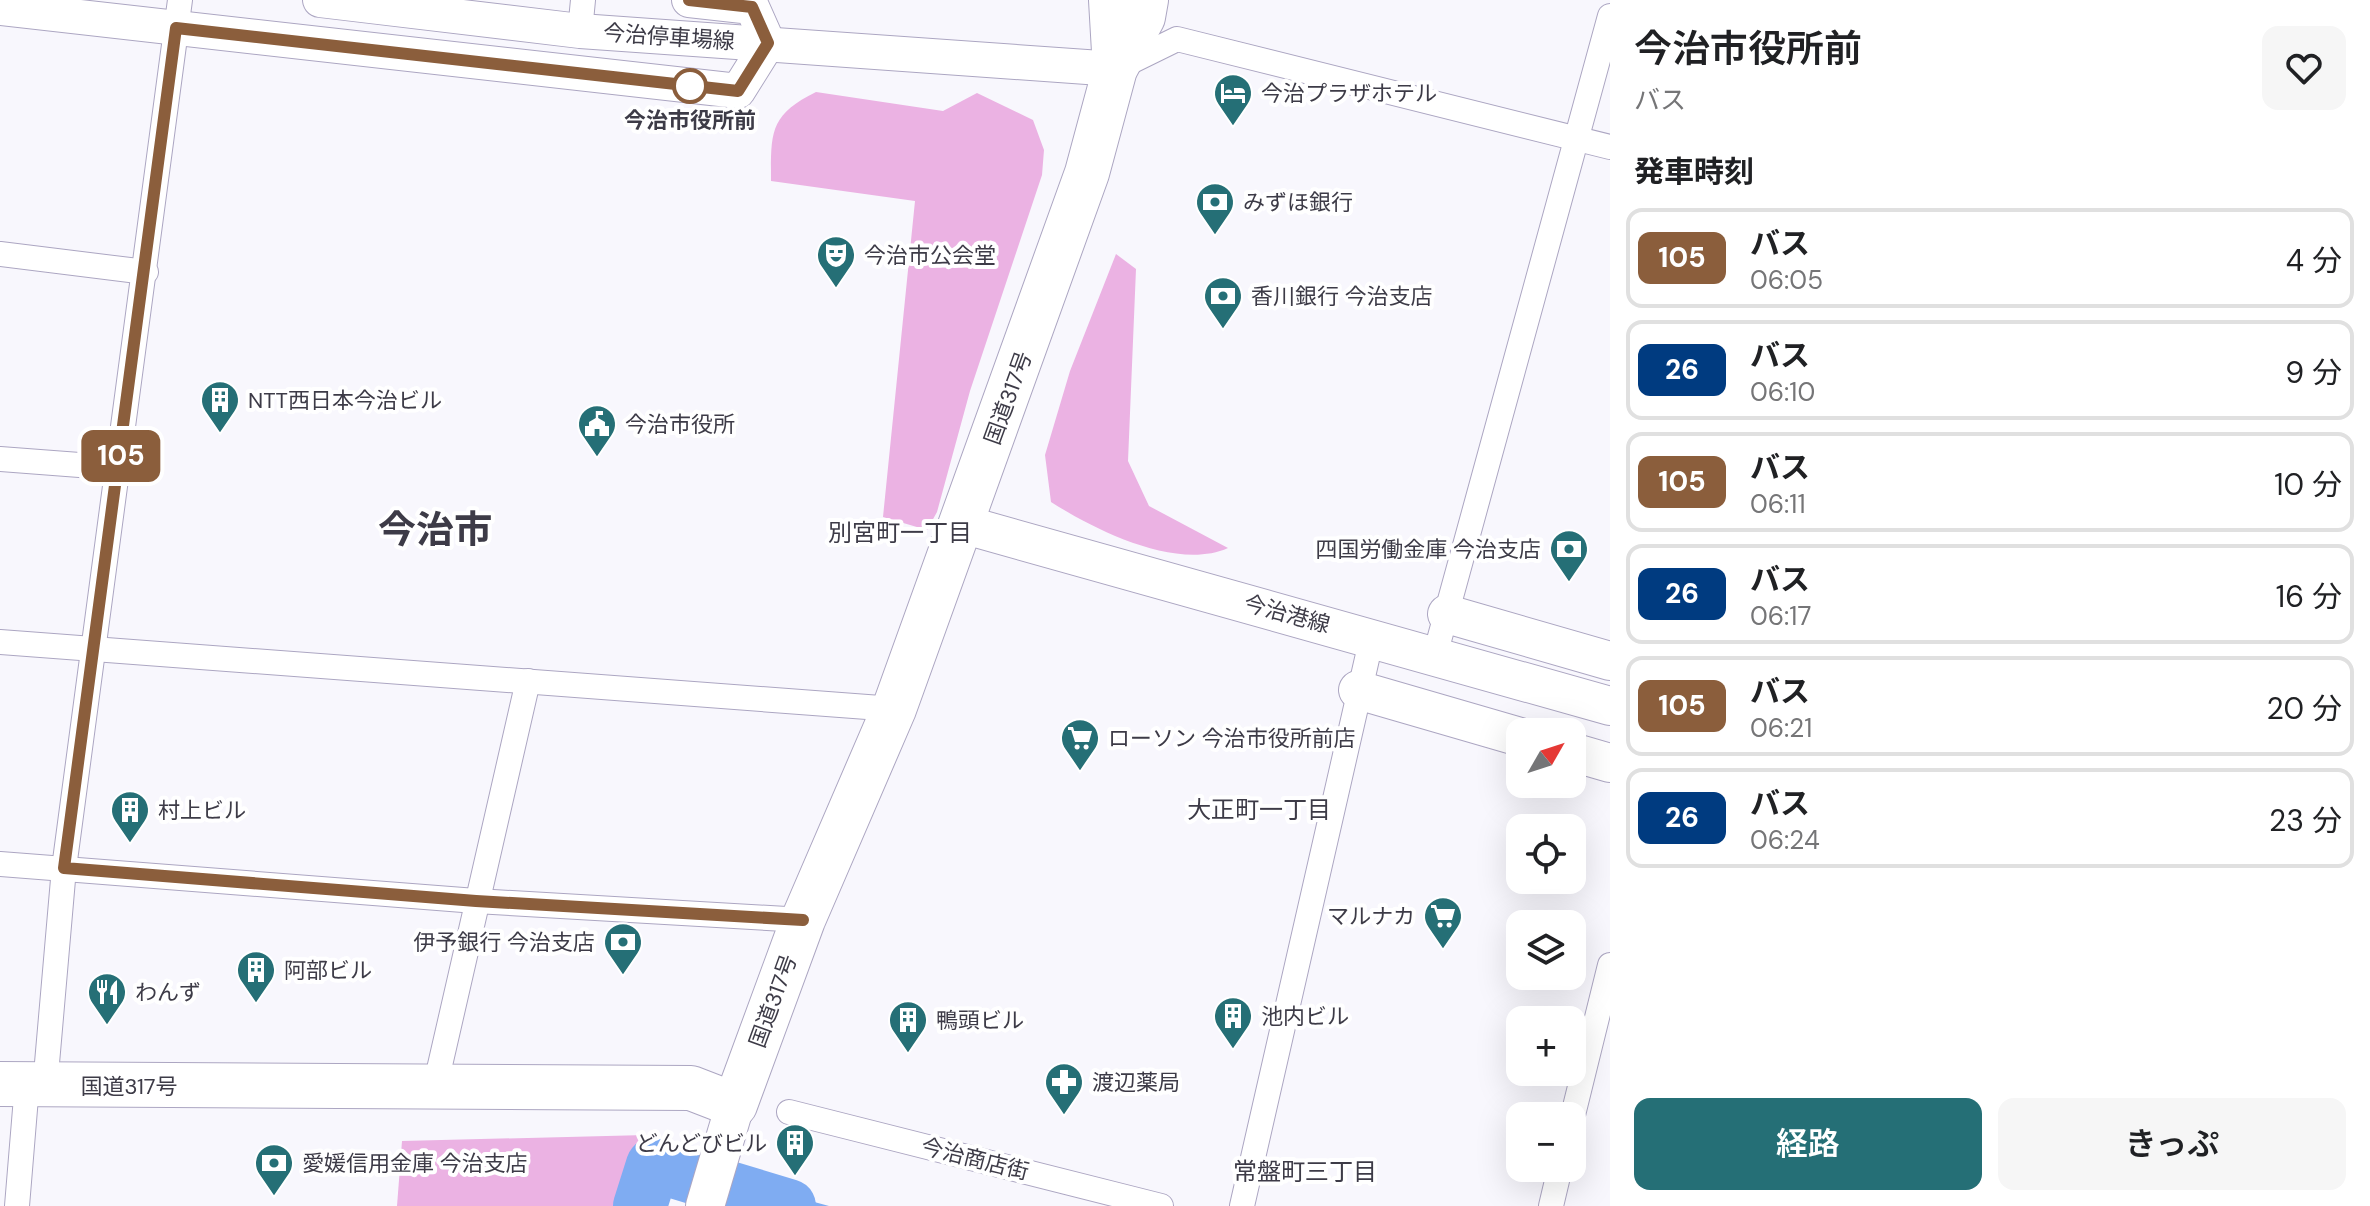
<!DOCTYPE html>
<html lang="ja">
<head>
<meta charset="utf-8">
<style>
  :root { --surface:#fff; --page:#f6f6f6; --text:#202124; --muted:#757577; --line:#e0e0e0; --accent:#256f76 }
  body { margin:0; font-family:"DM Sans","Noto Sans JP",sans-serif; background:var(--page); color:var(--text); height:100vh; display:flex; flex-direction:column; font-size:30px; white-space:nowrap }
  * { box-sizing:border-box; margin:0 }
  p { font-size:26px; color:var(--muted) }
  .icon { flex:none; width:44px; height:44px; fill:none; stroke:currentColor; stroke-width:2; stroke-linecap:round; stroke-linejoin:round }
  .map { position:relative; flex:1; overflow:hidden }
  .drawer { display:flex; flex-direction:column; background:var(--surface); width:760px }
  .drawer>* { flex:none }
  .badge { padding:0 16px; border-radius:12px; font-size:28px; line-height:52px }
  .needle { width:52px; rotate:51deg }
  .buttons { position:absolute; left:1506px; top:718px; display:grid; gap:16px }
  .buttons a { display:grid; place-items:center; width:80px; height:80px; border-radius:16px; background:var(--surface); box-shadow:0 8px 32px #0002; font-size:40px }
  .map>.badge { position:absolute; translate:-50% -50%; box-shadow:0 0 0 4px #fff }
  h2 { padding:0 24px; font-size:30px; line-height:72px }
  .round { display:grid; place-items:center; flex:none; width:84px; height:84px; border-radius:16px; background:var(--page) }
  .headline { display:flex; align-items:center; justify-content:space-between; height:136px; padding:0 24px }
  h1 { font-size:38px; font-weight:600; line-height:60px }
  .cta { display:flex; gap:16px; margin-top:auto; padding:16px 24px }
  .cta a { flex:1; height:92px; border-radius:16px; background:var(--accent); color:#fff; font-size:32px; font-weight:600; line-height:92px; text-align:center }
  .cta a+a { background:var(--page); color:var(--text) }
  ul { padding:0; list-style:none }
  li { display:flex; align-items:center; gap:24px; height:100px; margin:0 16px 12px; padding:0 8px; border:4px solid var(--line); border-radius:16px }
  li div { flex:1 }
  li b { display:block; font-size:30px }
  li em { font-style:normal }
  li .badge { min-width:88px; font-weight:700; text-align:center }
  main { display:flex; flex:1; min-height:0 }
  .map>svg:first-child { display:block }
  .green { fill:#ebb2e3 }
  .water { fill:#7facf2 }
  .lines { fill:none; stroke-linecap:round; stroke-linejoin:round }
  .river { stroke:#7facf2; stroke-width:54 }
  .street-casing { stroke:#aca6c2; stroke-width:26 }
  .secondary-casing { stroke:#aca6c2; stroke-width:36 }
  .primary-casing { stroke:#aca6c2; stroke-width:40 }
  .highway-casing { stroke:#aca6c2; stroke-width:46 }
  .street { stroke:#fff; stroke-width:24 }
  .secondary { stroke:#fff; stroke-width:34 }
  .primary { stroke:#fff; stroke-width:38 }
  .highway { stroke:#fff; stroke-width:44 }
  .line-casing { stroke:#fff; stroke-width:18 }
  .line { stroke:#8b5e3c; stroke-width:12 }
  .stop-dot { fill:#fff; stroke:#8b5e3c; stroke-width:4 }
  .labels { text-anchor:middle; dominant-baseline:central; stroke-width:8; stroke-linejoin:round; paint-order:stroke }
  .street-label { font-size:22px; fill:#3d3b47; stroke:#fff }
  .poi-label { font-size:22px; fill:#3d3b47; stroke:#fff; text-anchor:start }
  .stop-label { font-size:22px; font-weight:bold; fill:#3d3b47; stroke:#fff }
  .neighbourhood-label { font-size:24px; fill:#3d3b47; stroke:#fff }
  .town-label { font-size:38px; font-weight:bold; fill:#3d3b47; stroke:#fff }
</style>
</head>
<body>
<main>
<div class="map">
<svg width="1610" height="1206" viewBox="0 0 1610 1206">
  <rect width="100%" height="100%" fill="#f8f7fd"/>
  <g class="green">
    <path d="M816,92L943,111L977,93L1033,120L1044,150L1042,175L970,391L937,512L927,530L883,517L915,201L771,181C771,133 769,115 816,92Z"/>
    <path d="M1116,254L1136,269L1128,461L1149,506L1228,548C1177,571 1095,530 1051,502L1045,455L1070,371Z"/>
    <path d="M646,1135L623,1206H397L402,1141Z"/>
  </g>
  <path class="water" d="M774,1191L829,1206H770Z"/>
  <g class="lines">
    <path class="river" d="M640,1206L653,1165L789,1206"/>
    <defs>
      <g id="street">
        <path d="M580,31L583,0"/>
        <path d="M1120,67L1177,39L1610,147"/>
        <path d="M0,254L146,272"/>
        <path d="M0,459L119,468"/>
        <path d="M0,642L894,709"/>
        <path d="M1435,655L1610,16"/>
        <path d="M0,864L476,901L803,920"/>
        <path d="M45,1086L64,868L180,0"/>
        <path d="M435,1087L528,681"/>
        <path d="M789,1112L1161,1206"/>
        <path d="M1572,1119L1610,965"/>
        <path d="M17,1206L27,1085"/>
        <path d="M1242,1206L1372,637"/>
        <path d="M1551,1206L1560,1168"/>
      </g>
      <g id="secondary">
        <path d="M320,0L580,31L1115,69"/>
        <path d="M0,8L738,91L768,43L752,7L689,0"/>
      </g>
      <g id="primary">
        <path d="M962,524L1610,706"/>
        <path d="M1447,614L1610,661"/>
        <path d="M1358,690L1520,737"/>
        <path d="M1572,752L1610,763"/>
        <path d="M705,1206L735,1105"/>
      </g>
      <g id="highway">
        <path d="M1111,0L1115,69"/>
        <path d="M0,1084L691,1088L735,1105L803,920L894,709L1087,173L1115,69L1143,17L1146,0"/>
      </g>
    </defs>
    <use href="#street" class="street-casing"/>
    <use href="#secondary" class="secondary-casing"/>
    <use href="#primary" class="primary-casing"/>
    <use href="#highway" class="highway-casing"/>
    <use href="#street" class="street"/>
    <use href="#secondary" class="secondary"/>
    <use href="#primary" class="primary"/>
    <use href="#highway" class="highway"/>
  </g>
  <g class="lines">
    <defs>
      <path id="line" d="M689,0L752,7L768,43L738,91L176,28L64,868L476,901L803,920"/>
    </defs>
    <use href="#line" class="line-casing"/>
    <use href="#line" class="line"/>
  </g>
  <defs>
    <symbol id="hotel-pin" viewBox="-11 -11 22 30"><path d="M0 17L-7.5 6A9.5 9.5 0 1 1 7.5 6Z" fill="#256f76" stroke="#fff"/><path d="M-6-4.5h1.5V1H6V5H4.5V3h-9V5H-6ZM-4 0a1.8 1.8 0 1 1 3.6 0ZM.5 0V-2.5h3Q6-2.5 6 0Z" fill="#fff"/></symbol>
    <symbol id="bank-pin" viewBox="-11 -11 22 30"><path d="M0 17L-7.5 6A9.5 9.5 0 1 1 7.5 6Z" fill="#256f76" stroke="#fff"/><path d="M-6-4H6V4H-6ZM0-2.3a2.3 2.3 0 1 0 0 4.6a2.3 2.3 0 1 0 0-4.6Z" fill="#fff"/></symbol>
    <symbol id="theatre-pin" viewBox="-11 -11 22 30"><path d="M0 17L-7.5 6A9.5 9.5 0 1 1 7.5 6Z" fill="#256f76" stroke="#fff"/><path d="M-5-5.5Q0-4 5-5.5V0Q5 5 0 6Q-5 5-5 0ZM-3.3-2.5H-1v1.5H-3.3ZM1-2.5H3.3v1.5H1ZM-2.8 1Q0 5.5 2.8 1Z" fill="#fff"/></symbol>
    <symbol id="building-pin" viewBox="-11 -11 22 30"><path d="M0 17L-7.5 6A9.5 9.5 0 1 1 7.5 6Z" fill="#256f76" stroke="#fff"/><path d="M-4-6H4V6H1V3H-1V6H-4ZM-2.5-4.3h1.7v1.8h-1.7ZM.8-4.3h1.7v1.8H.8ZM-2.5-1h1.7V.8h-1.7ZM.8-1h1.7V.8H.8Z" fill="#fff"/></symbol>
    <symbol id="civic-pin" viewBox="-11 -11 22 30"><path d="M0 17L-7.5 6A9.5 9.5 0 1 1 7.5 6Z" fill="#256f76" stroke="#fff"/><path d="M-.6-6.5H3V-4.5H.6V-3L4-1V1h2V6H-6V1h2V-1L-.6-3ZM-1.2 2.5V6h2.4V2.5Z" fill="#fff"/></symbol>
    <symbol id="supermarket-pin" viewBox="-11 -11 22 30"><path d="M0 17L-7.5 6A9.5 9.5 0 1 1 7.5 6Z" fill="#256f76" stroke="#fff"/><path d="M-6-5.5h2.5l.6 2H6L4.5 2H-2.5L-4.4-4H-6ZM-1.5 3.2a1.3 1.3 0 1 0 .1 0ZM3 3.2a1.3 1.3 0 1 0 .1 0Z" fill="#fff"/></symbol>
    <symbol id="restaurant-pin" viewBox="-11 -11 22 30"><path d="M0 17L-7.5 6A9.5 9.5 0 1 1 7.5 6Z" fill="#256f76" stroke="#fff"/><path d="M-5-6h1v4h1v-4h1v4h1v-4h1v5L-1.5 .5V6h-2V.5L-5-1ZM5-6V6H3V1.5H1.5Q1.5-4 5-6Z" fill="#fff"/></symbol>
    <symbol id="pharmacy-pin" viewBox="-11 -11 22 30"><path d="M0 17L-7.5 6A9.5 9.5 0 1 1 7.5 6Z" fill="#256f76" stroke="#fff"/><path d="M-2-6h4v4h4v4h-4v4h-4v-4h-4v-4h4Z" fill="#fff"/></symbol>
  </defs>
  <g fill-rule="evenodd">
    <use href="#hotel-pin" x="1211" y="71" width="44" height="60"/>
    <use href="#bank-pin" x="1193" y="180" width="44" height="60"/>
    <use href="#theatre-pin" x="814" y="233" width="44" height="60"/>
    <use href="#bank-pin" x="1201" y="274" width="44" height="60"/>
    <use href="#building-pin" x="198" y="378" width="44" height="60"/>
    <use href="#civic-pin" x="575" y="402" width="44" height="60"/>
    <use href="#bank-pin" x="1547" y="527" width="44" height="60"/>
    <use href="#supermarket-pin" x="1058" y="716" width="44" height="60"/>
    <use href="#building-pin" x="108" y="788" width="44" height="60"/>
    <use href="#supermarket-pin" x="1421" y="894" width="44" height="60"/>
    <use href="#bank-pin" x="601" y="920" width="44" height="60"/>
    <use href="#building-pin" x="234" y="948" width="44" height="60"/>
    <use href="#restaurant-pin" x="85" y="970" width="44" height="60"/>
    <use href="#building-pin" x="1211" y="994" width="44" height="60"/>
    <use href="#building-pin" x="886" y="998" width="44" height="60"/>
    <use href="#pharmacy-pin" x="1042" y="1060" width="44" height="60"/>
    <use href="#building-pin" x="773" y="1121" width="44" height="60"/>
    <use href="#bank-pin" x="252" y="1141" width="44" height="60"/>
  </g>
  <circle class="stop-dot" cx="690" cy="86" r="16"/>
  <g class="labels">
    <g class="street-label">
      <text transform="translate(669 37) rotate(4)">今治停車場線</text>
      <text transform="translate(1008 398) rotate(-70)">国道317号</text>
      <text transform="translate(1287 614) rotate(15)">今治港線</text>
      <text transform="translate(773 1001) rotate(-70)">国道317号</text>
      <text x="129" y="1086">国道317号</text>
      <text transform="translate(975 1159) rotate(14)">今治商店街</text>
    </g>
    <g class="poi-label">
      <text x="1261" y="93">今治プラザホテル</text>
      <text x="1243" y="202">みずほ銀行</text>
      <text x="864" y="255">今治市公会堂</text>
      <text x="1251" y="296">香川銀行 今治支店</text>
      <text x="248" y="400">NTT西日本今治ビル</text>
      <text x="625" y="424">今治市役所</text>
      <text x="1541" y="549" text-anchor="end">四国労働金庫 今治支店</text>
      <text x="1108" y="738">ローソン 今治市役所前店</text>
      <text x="158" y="810">村上ビル</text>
      <text x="1415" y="916" text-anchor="end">マルナカ</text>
      <text x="595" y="942" text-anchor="end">伊予銀行 今治支店</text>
      <text x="284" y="970">阿部ビル</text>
      <text x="135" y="992">わんず</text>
      <text x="1261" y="1016">池内ビル</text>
      <text x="936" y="1020">鴨頭ビル</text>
      <text x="1092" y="1082">渡辺薬局</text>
      <text x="767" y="1143" text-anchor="end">どんどびビル</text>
      <text x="302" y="1163">愛媛信用金庫 今治支店</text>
    </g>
    <g class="stop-label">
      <text x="690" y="120">今治市役所前</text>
    </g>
    <g class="neighbourhood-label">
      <text x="900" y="532">別宮町一丁目</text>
      <text x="1259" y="809">大正町一丁目</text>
      <text x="1305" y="1171">常盤町三丁目</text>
    </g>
    <g class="town-label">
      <text x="435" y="530">今治市</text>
    </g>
  </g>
</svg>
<div class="buttons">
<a><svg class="needle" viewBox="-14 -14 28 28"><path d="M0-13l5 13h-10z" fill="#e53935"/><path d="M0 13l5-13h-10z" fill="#757577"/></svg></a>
<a><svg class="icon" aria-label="locate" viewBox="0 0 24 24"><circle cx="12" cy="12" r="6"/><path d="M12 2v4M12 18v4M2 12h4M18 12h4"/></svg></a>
<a><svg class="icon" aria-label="layers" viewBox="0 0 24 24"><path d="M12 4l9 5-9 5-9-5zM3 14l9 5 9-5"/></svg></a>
<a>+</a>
<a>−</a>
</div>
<b class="badge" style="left:121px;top:456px;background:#8b5e3c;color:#fff">105</b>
</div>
<section class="drawer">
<div class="headline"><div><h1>今治市役所前</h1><p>バス</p></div><a class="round"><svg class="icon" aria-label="heart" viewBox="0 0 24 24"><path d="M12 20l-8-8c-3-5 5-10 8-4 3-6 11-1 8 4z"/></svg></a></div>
<h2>発車時刻</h2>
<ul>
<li><span class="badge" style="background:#8b5e3c;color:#fff">105</span><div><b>バス</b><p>06:05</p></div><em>4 分</em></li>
<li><span class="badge" style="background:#003b80;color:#fff">26</span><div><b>バス</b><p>06:10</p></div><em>9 分</em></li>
<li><span class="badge" style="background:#8b5e3c;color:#fff">105</span><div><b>バス</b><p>06:11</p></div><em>10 分</em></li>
<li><span class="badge" style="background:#003b80;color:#fff">26</span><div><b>バス</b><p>06:17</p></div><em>16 分</em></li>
<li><span class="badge" style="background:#8b5e3c;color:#fff">105</span><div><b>バス</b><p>06:21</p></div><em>20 分</em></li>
<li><span class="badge" style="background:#003b80;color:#fff">26</span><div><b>バス</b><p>06:24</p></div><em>23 分</em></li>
</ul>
<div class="cta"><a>経路</a><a>きっぷ</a></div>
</section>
</main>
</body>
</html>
